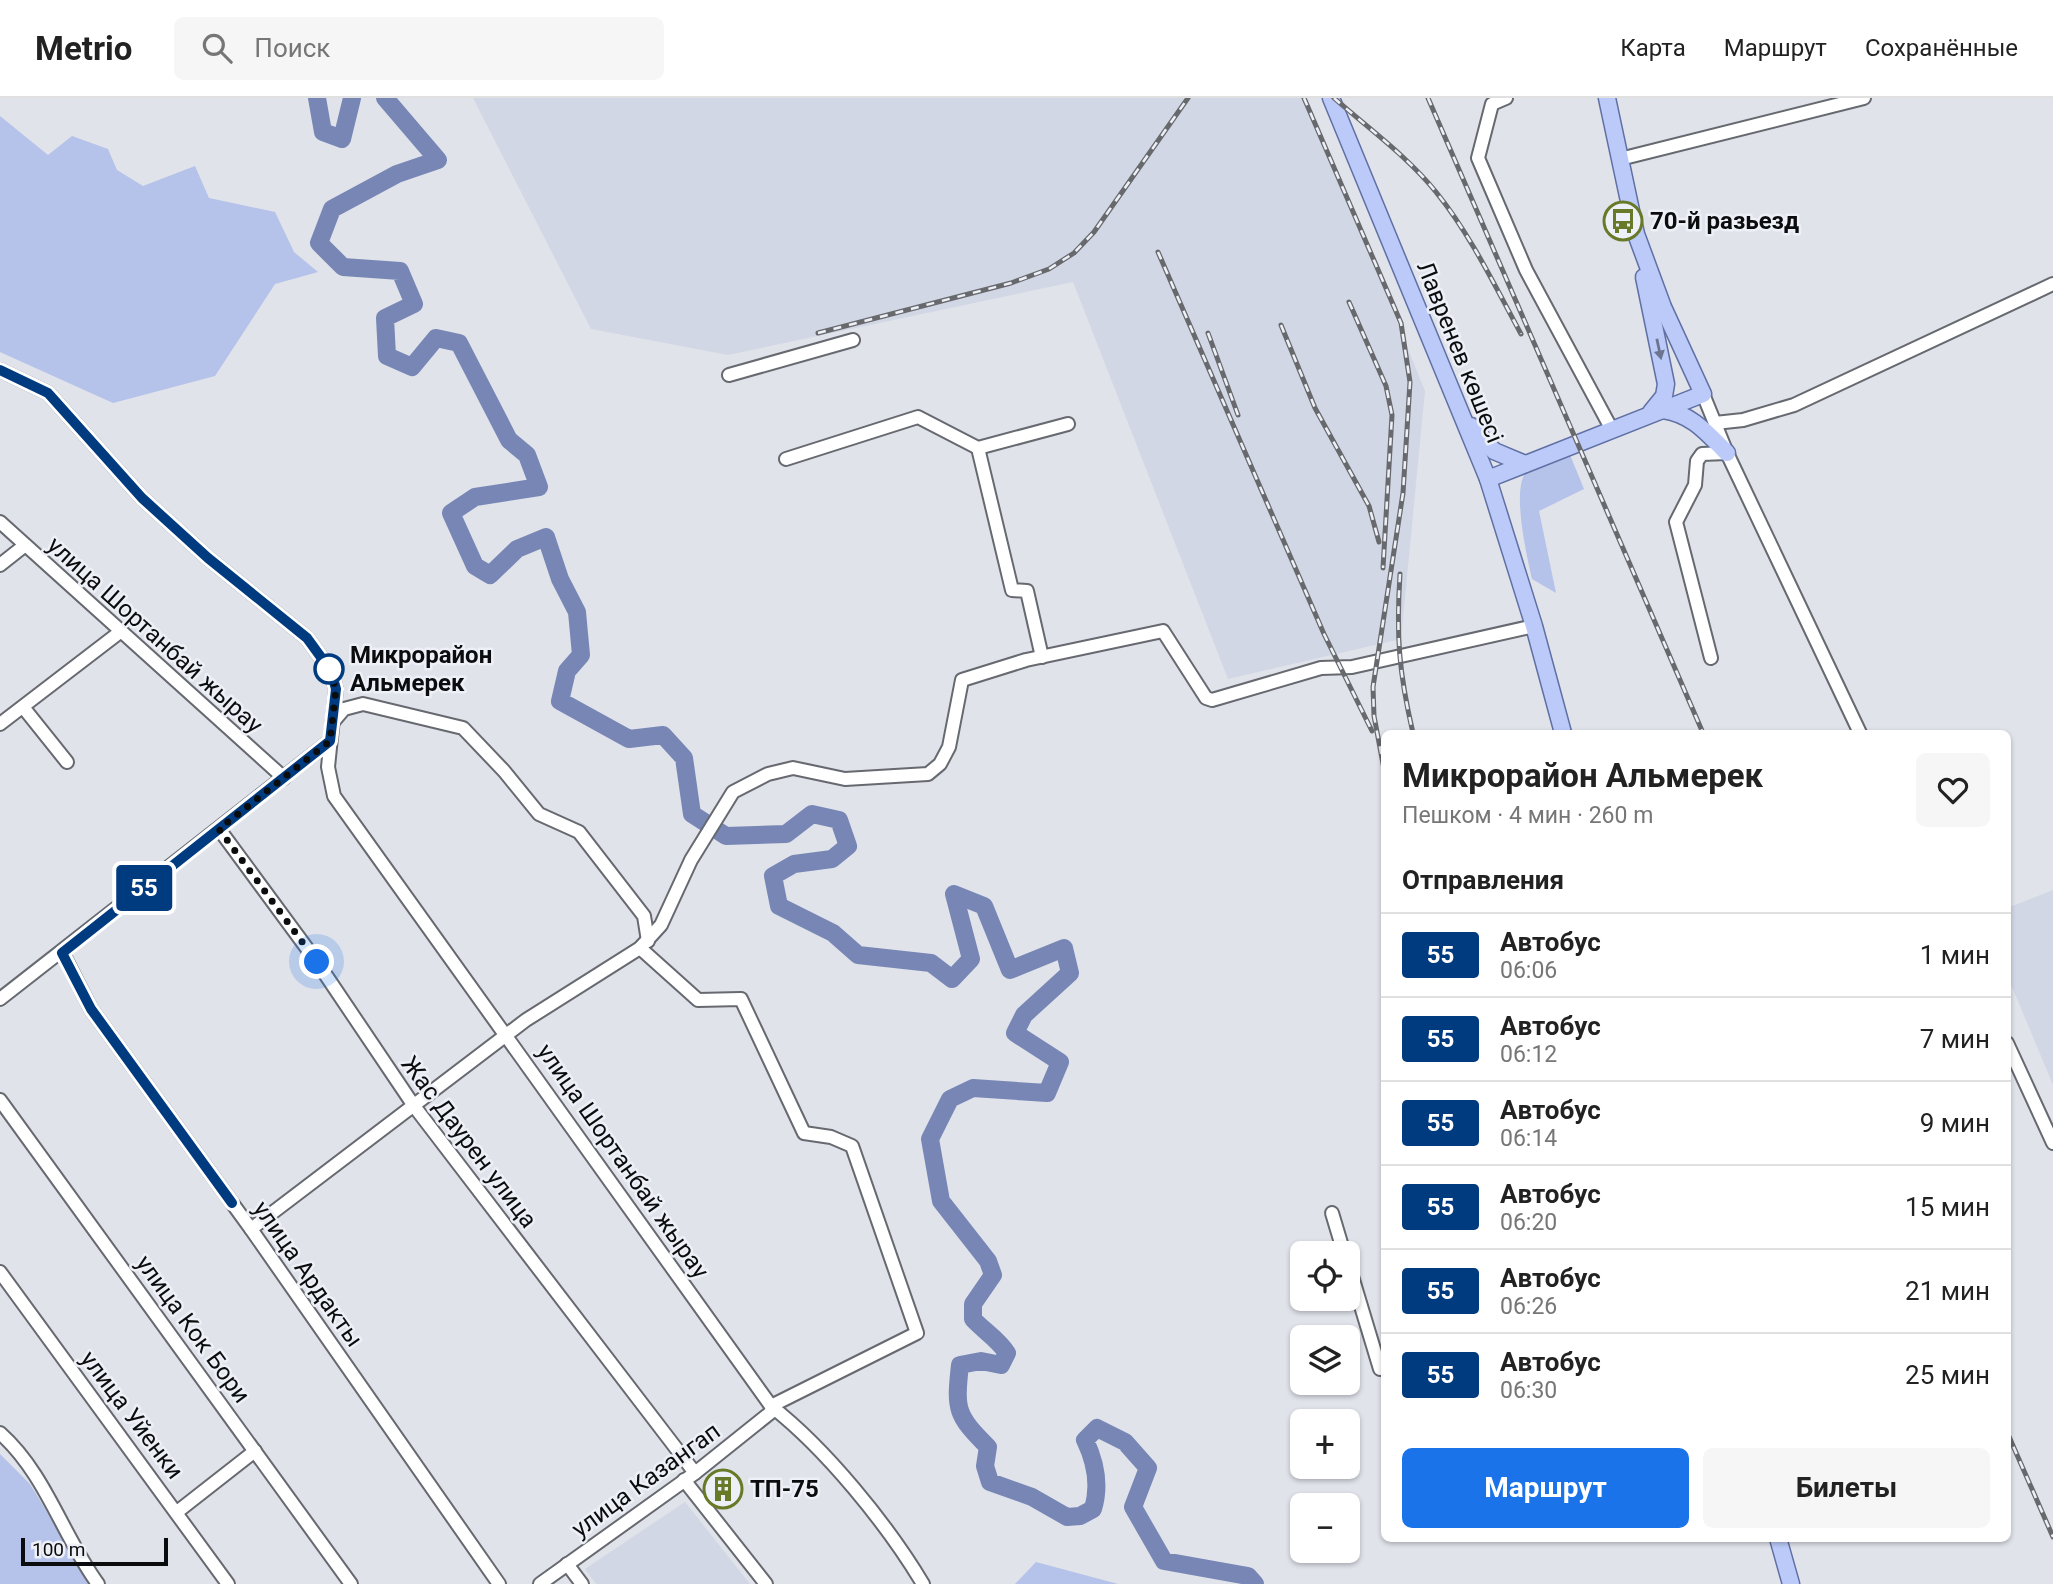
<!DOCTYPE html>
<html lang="ru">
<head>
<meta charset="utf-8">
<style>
  :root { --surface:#fff; --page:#f6f6f6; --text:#222; --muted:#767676; --line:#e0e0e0; --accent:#1a73e8 }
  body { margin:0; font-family:Roboto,sans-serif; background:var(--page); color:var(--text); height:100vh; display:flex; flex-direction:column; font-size:26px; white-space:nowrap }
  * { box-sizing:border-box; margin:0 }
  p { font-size:23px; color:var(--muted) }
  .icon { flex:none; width:38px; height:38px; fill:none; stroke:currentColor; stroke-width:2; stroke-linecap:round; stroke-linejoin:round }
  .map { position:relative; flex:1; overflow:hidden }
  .side { position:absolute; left:1381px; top:632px; width:630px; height:812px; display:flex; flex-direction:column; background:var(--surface); border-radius:10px; box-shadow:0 2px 5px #0004 }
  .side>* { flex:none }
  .badge { padding:0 14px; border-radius:5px; font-size:24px; line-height:46px }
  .buttons { position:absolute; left:1290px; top:1143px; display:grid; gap:14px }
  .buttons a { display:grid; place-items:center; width:70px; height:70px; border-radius:10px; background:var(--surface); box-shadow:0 2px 5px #0004; font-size:35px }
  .scale { position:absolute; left:21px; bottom:18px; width:147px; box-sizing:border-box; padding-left:7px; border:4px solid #0b0c0e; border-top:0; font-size:19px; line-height:24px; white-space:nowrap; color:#0b0c0e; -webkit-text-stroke:5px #eef0f7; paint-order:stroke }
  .you { position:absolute; width:35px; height:35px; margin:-18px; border:5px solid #fff; border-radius:50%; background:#1a73e8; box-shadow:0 0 0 10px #1a73e833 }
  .map>.badge { position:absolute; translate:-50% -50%; box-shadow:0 0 0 4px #fff }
  h2 { padding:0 21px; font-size:26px; line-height:63px }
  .round { display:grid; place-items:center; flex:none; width:74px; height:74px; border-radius:10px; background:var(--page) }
  .overview { display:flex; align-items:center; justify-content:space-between; height:119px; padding:0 21px }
  h1 { font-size:33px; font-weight:700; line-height:52px }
  .action { display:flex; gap:14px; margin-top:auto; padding:14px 21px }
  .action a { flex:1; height:80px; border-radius:10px; background:var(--accent); color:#fff; font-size:28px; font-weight:700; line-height:80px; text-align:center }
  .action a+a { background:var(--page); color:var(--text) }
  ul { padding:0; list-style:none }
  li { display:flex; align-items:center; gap:21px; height:84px; padding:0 21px; border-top:2px solid var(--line) }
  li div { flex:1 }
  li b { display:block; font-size:26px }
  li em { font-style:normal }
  li .badge { min-width:77px; font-weight:700; text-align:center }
  header { display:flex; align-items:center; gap:42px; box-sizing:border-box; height:98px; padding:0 35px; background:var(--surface); border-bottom:2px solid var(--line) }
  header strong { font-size:33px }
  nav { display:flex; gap:38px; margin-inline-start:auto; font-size:24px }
  .search { width:490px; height:63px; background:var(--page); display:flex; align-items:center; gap:18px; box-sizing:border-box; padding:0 24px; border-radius:10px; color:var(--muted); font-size:26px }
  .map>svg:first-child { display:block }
  .built { fill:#d2d7e5 }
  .green { fill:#b5c2e9 }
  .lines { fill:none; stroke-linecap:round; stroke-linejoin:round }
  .river { stroke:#7786b5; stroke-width:18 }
  .minor-casing { stroke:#66696f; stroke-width:16 }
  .major-casing { stroke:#6070a4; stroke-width:19 }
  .minor { stroke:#fff; stroke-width:12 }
  .major { stroke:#bbcaf8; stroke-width:16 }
  .rail-casing { stroke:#67696d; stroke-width:5 }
  .rail { stroke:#eef0f7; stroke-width:2.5; stroke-dasharray:8; stroke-linecap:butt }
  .oneway { fill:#6c748f }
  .line-casing { stroke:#fff; stroke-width:16 }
  .line { stroke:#003b80; stroke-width:10 }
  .walk { stroke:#0b0c0e; stroke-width:7; stroke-dasharray:0 12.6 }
  .stop-dot { fill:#fff; stroke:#003b80; stroke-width:3.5 }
  .labels { text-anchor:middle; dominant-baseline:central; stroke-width:5; stroke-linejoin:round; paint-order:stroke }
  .poi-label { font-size:24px; font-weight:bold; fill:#0b0c0e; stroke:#eef0f7; text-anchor:start }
  .street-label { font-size:24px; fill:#0b0c0e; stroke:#eef0f7 }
  .stop-label { font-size:24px; font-weight:bold; fill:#0b0c0e; stroke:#eef0f7; text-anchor:start }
</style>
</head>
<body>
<header>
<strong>Metrio</strong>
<div class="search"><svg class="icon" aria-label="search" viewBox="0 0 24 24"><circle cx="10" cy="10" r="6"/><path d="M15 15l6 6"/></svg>Поиск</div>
<nav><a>Карта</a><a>Маршрут</a><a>Сохранённые</a></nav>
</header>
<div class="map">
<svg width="2053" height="1486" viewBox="0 0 2053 1486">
  <rect width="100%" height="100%" fill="#e0e3ea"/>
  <g class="built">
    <path d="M473,0H1307L1425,293L1401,541L1228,581L1073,184L728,257L591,231Z"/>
    <path d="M2053,792V987L2007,877V810Z"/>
    <path d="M685,1404L750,1486H596L585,1471Z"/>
  </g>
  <g class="green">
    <path d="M0,18L48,57L72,38L108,51L117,72L143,88L195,68L209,100L275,114L294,154L318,174L275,186L215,278L113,305L0,254Z"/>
    <path d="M1568,352L1584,391L1539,413L1556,495L1532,481C1527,459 1510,387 1528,372C1538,363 1556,358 1568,352Z"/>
    <path d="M0,1356L30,1386L91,1486H0Z"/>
    <path d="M1036,1464L1118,1486H1015Z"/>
  </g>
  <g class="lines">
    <g class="river">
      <path d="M317,0L323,34L342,41L352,0"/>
      <path d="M385,0L438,62L397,76L332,111L319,145L343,169L400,173L414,206L385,220L387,258L412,269L436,240L459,245L509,342L527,357L539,389L475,399L451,415L475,468L490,477L517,451L546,439L560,481L577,514L581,557L567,573L560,603L629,641L663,637L684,660L692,716L726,738L786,736L812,716L839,722L848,748L832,761L794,766L773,778L779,808L833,835L858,857L931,865L952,881L971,861L954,796L984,808L1010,872L1064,850L1070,875L1024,917L1015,935L1060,964L1047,995L973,990L950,1001L930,1041L941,1103L988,1163L993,1177L973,1206V1221C984,1233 998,1241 1007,1255L1001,1267L981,1263L960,1267C955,1312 956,1317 988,1349L985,1368L990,1384L1032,1399L1067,1419L1080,1418L1093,1411C1100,1388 1095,1363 1085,1342L1097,1330L1125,1344L1148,1370L1133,1409L1164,1463L1248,1478L1255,1486"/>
    </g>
    <defs>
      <g id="minor">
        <path d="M1506,0L1492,6L1478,60L1526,172L1611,330"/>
        <path d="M1620,61L1864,0"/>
        <path d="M0,272L48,295L142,400L208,460L307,540L331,573L336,591L328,669L334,698L771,1308C826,1351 887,1426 923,1486"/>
        <path d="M729,277L853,242"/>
        <path d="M1703,296L1727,355L1860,635"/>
        <path d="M1715,325L1743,322L1794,307L2053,186"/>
        <path d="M978,350L1012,492L1027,493L1042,559"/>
        <path d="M786,361L918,319L978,350L1068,326"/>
        <path d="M0,424L284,680"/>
        <path d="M0,467L24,448"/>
        <path d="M1711,560L1676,424L1695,387L1697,363L1702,356L1727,355"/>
        <path d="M23,609L67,664"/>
        <path d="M332,625L344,611L363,606L463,630L504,673L539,716L579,734L644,818L648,843"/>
        <path d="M0,626L120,534"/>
        <path d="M219,731L317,864L414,1008L695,1375"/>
        <path d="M640,850L698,902L741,901L804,1035L831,1039L852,1048L917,1235L771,1308"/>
        <path d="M62,854L91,911L251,1131L499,1486"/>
        <path d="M0,901L330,643"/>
        <path d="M2007,945L2053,1045"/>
        <path d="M0,1002L351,1486"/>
        <path d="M1332,1115L1344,1155"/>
        <path d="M251,1131L526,922L640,850L661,827L691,762L733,694L768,676L793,670L845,681L928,676L940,666L949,649L962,582L1026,562L1163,533L1206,600L1212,602L1321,570L1352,569L1534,528"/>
        <path d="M1348,1165L1380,1271L1384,1269"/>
        <path d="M0,1174L228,1486"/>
        <path d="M0,1335C46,1376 62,1437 98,1486"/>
        <path d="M684,1382L766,1486"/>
        <path d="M177,1414L255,1353"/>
        <path d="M567,1466L582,1486"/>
        <path d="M540,1486L695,1375L775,1311"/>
      </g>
      <g id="major">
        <path d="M1331,0L1488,381L1534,528L1563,635"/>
        <path d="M1644,179L1666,286L1664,298L1651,314"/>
        <path d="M1663,312C1692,316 1707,335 1727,355"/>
        <path d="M1471,328L1494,353L1525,366"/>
        <path d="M1488,381L1703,296L1663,209L1636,136L1607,0"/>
        <path d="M1778,1440L1791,1486"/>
      </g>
    </defs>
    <use href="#minor" class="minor-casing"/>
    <use href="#major" class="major-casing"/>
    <use href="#minor" class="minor"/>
    <use href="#major" class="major"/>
    <defs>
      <g id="rail">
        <path d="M1304,0L1401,225L1410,284L1403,395L1373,589L1374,618L1384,671"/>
        <path d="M1334,0C1368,30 1407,58 1436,94C1470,136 1495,188 1521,236"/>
        <path d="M1428,0L1703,635"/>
        <path d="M1158,154L1324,536L1372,633"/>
        <path d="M1349,204L1386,288L1392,317L1383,470"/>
        <path d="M1281,227L1315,310L1369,408L1379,444"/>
        <path d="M818,235L1011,185L1049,171L1074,155L1094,134L1188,0"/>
        <path d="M1208,235L1238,317"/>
        <path d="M1400,476C1396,538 1399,575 1413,635"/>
        <path d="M2007,1334L2053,1439"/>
      </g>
    </defs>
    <use href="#rail" class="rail-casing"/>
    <use href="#rail" class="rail"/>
  </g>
  <defs><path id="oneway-solid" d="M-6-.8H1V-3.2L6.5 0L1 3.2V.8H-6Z" transform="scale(1.75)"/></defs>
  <use class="oneway" href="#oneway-solid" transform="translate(1659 251) rotate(78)"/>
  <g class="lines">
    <defs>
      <path id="line" d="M0,272L48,295L142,400L208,460L307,540L331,573L336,591L330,643L62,855L91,911L232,1105"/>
    </defs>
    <use href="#line" class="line-casing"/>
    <use href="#line" class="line"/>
    <path class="walk" d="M317,864L219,731L330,643L336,591L329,571"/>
  </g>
  <defs>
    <symbol id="bus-ring" viewBox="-11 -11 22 22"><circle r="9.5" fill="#eef0f7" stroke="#687927" stroke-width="1.5"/><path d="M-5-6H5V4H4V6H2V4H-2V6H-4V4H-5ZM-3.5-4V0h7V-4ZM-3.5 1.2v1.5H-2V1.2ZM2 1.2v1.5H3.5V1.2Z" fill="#687927"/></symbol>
    <symbol id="building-ring" viewBox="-11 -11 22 22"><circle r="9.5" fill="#eef0f7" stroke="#687927" stroke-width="1.5"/><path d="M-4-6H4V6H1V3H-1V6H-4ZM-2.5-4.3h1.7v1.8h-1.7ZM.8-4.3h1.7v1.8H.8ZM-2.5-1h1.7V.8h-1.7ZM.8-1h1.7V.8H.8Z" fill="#687927"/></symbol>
  </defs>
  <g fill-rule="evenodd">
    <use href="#bus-ring" x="1601" y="101" width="44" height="44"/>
    <use href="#building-ring" x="701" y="1369" width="44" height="44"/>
  </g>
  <circle class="stop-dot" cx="329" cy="571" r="14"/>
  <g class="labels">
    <g class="poi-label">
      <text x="1650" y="123">70-й разьезд</text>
      <text x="750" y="1391">ТП-75</text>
    </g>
    <g class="street-label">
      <text transform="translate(1460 254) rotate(68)">Лавренев көшесі</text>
      <text transform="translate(155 537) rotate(42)">улица Шортанбай жырау</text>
      <text transform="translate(469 1044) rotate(53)">Жас Даурен улица</text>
      <text transform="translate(623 1063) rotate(55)">улица Шортанбай жырау</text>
      <text transform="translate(308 1176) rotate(55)">улица Ардакты</text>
      <text transform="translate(193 1231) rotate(54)">улица Кок Бори</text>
      <text transform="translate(132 1317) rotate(53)">улица Уйенки</text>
      <text transform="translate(646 1382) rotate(-36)">улица Казангап</text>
    </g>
    <g class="stop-label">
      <text x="350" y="557">Микрорайон<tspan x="350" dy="28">Альмерек</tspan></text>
    </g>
  </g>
</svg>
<div class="buttons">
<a><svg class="icon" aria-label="locate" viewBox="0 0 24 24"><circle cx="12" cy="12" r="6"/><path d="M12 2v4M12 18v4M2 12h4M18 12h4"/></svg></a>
<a><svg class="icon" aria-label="layers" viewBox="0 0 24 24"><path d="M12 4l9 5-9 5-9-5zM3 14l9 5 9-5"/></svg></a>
<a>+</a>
<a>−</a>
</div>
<div class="scale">100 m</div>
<div class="you" style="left:317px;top:864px"></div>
<b class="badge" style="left:144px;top:790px;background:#003b80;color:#fff">55</b>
<section class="side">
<div class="overview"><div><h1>Микрорайон Альмерек</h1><p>Пешком · 4 мин · 260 m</p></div><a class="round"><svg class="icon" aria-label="heart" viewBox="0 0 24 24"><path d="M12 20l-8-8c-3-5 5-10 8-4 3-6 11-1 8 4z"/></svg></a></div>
<h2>Отправления</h2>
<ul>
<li><span class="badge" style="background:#003b80;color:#fff">55</span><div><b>Автобус</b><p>06:06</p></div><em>1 мин</em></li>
<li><span class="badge" style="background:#003b80;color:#fff">55</span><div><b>Автобус</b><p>06:12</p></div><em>7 мин</em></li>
<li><span class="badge" style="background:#003b80;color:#fff">55</span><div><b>Автобус</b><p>06:14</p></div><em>9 мин</em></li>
<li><span class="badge" style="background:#003b80;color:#fff">55</span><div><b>Автобус</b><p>06:20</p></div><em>15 мин</em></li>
<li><span class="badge" style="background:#003b80;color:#fff">55</span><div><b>Автобус</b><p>06:26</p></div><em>21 мин</em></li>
<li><span class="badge" style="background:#003b80;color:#fff">55</span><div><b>Автобус</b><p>06:30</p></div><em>25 мин</em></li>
</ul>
<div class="action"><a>Маршрут</a><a>Билеты</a></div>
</section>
</div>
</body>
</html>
